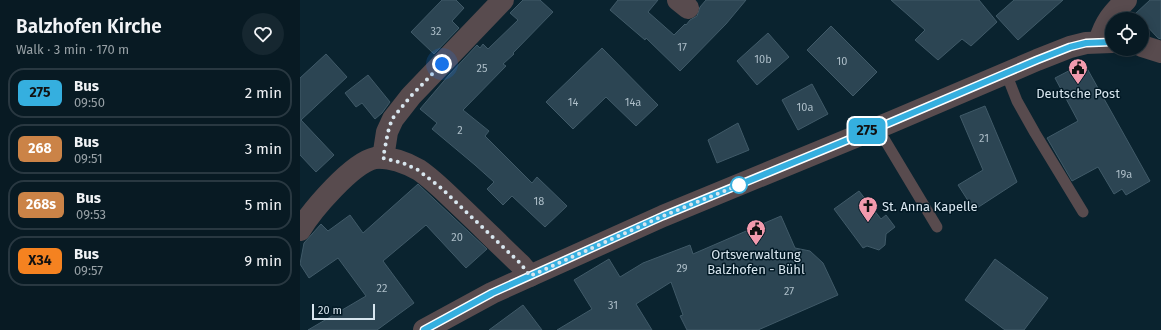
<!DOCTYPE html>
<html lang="en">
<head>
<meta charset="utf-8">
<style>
  :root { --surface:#081a23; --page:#162730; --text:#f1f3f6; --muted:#98a1a6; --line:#293841 }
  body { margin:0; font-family:"Fira Sans",sans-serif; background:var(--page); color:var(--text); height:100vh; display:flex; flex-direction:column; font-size:15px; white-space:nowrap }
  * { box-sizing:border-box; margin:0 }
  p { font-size:13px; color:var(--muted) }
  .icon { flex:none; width:22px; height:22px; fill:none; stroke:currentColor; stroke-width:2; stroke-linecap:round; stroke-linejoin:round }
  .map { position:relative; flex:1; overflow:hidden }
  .side { display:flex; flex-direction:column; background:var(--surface); width:300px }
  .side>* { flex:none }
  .badge { padding:0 8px; border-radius:6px; font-size:14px; line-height:26px }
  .fabs { position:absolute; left:805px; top:12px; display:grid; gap:8px }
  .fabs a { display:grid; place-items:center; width:44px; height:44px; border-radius:50%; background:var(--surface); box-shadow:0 2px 10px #0003,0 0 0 1px var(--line); font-size:20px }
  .scale { position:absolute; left:12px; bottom:10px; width:63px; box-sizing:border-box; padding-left:4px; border:2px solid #d8e6ef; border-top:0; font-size:11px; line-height:14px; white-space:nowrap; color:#d8e6ef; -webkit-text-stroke:3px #021925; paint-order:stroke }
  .you { position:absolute; width:20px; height:20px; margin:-10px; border:3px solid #fff; border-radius:50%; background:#1a73e8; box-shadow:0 0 0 6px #1a73e833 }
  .map>.badge { position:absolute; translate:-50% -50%; box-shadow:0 0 0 2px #fff }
  .round { display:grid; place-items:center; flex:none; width:42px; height:42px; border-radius:21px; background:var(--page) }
  .head { display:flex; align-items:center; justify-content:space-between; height:68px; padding:0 16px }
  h1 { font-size:19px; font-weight:600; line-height:30px }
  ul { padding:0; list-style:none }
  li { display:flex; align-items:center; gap:12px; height:50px; margin:0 8px 6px; padding:0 8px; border:2px solid var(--line); border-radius:16px }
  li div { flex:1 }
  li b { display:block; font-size:15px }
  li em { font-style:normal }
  li .badge { min-width:44px; font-weight:700; text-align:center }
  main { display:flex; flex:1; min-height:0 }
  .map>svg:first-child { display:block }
  .building { fill:#2c4553; stroke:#405a68 }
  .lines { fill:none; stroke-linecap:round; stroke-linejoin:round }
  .service { stroke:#584b4e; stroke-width:11 }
  .minor { stroke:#584b4e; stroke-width:22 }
  .tertiary { stroke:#584b4e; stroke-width:22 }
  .line-casing { stroke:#fff; stroke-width:9 }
  .line { stroke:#35afdf; stroke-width:6 }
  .walk { stroke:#d8e6ef; stroke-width:4; stroke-dasharray:0 7.2 }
  .stop-dot { fill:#fff; stroke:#35afdf; stroke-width:2 }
  .labels { text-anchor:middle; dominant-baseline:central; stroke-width:3; stroke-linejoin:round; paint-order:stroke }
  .number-label { font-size:11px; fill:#adbec8 }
  .poi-label { font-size:13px; fill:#d8e6ef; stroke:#021925 }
</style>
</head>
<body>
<main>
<section class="side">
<div class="head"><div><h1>Balzhofen Kirche</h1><p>Walk · 3 min · 170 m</p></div><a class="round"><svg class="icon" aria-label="heart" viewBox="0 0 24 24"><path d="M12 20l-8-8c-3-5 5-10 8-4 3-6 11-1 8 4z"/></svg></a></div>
<ul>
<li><span class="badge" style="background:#35afdf;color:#111">275</span><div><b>Bus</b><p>09:50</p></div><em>2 min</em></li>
<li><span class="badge" style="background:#cb8347;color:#fff">268</span><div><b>Bus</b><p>09:51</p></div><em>3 min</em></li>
<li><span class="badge" style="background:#cb8347;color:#fff">268s</span><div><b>Bus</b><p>09:53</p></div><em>5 min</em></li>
<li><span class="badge" style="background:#f58220;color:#111">X34</span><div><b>Bus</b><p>09:57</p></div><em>9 min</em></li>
</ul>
</section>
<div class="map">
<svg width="861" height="330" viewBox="0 0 861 330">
  <rect width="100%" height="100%" fill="#0a232f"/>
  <g class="building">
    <path d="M142,0H156L164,8L152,21L159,28L134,54L111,32Z"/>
    <path d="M223,0H240L253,12L213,53L214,54L203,64L206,66L163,110L189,131L185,136L232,183L237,177L267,206L245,227L212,196L203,205L187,189L194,182L175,165L132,129L137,123L120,109L149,75L177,45L180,48L183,44L188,49L218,20L210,13Z"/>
    <path d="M318,0H358L348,12L374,35L385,24L386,25L390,20L397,16L400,7L406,0H446L426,24L380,71L346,38L345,40L310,10Z"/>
    <path d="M591,0H679L697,22L671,46L662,39L638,60L615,40L625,30Z"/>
    <path d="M714,0H763L718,40L696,16Z"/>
    <path d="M850,0H861V39L858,38L842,21V19H840L835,14Z"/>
    <path d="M531,26L577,72L553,96L507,50Z"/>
    <path d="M468,33L489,57L457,85L437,61Z"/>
    <path d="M302,48L358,105L336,126L306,97L273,129L246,102Z"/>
    <path d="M26,54L47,77L1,120L34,155L16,172L0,155V78Z"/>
    <path d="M784,63L850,181L826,195L822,189L814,194L798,167L772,181L747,138L778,121L755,78Z"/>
    <path d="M68,75L90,102L82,113L75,119L62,103L56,107L45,93Z"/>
    <path d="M512,84L528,114L498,130L482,100Z"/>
    <path d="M685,106L717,182L674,210L658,185L683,170L660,116Z"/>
    <path d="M438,123L449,150L417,163L408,140Z"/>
    <path d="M118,184L187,249L166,268L126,225L83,261L114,303L77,330H8L66,296L38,258L9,278L0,264L4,243L21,224L28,231L50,215L63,233Z"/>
    <path d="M559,191L581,219L586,215L595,227L586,234L585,245L579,250L567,246L563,248L534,209Z"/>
    <path d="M481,216L495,248L510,251L523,263L538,295L458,330H387L380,316L383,315L371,282L336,304L352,330H257L292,309L274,280L309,259L320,277L343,263L390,245L393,254Z"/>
    <path d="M695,259L748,298L724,330H705L665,300Z"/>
    <path d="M223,305L242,330H189Z"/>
  </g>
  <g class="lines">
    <g class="service">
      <path d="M706,73L717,101L735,133L783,212"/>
      <path d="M577,127L637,227"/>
    </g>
    <g class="minor">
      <path d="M378,0L388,8"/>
      <path d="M799,42C805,22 812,14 826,0"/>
      <path d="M83,158L87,132L93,119L111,96L203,0"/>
      <path d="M0,230C12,210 52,163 75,158C89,156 107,163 119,170C135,181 148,195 162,208C182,227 201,246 221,265L230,276"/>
    </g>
    <g class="tertiary">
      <path d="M842,46L861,52"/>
      <path d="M124,330L192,293L363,216L589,123L737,60L770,47L786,43L812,42"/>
    </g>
  </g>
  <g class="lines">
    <defs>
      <path id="line" d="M124,330L192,293L363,216L589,123L737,60L770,47L786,43L812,42"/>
    </defs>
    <use href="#line" class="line-casing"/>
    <use href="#line" class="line"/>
    <path class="walk" d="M142,64L111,96L92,119L88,132L83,158L103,163L118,170L140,187L221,264L230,276L363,216L439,185"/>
  </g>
  <defs>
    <symbol id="civic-pin" viewBox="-11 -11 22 30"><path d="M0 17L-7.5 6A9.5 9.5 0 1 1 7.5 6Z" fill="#f29aad" stroke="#021925"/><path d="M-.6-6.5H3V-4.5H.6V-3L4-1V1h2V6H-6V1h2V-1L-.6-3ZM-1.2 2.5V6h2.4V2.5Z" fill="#111"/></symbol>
    <symbol id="church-pin" viewBox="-11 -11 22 30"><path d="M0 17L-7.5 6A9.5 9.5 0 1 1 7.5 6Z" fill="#f29aad" stroke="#021925"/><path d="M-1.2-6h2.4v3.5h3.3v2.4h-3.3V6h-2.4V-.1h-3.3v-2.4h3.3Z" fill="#111"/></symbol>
  </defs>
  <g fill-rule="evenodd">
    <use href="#civic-pin" x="767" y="57" width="22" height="30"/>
    <use href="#church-pin" x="557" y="195" width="22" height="30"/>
    <use href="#civic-pin" x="445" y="218" width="22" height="30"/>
  </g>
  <circle class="stop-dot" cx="439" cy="185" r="8"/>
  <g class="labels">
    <g class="number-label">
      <text x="136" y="31">32</text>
      <text x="382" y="47">17</text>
      <text x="463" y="59">10b</text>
      <text x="542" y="61">10</text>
      <text x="182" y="68">25</text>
      <text x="273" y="102">14</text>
      <text x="333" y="102">14a</text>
      <text x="505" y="107">10a</text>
      <text x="160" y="130">2</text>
      <text x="684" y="138">21</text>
      <text x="824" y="174">19a</text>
      <text x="239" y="201">18</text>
      <text x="157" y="237">20</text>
      <text x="382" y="268">29</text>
      <text x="82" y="288">22</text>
      <text x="489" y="291">27</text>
      <text x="313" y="305">31</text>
    </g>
    <g class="poi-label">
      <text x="778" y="93">Deutsche Post</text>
      <text x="582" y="206" text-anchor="start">St. Anna Kapelle</text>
      <text x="456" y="254">Ortsverwaltung<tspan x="456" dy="15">Balzhofen - Bühl</tspan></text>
    </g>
  </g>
</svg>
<div class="fabs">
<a><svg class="icon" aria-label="locate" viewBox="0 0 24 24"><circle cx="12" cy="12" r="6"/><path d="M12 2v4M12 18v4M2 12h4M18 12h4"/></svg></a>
</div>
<div class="scale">20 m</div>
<div class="you" style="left:142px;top:64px"></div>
<b class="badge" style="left:567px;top:131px;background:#35afdf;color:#111">275</b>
</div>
</main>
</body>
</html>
